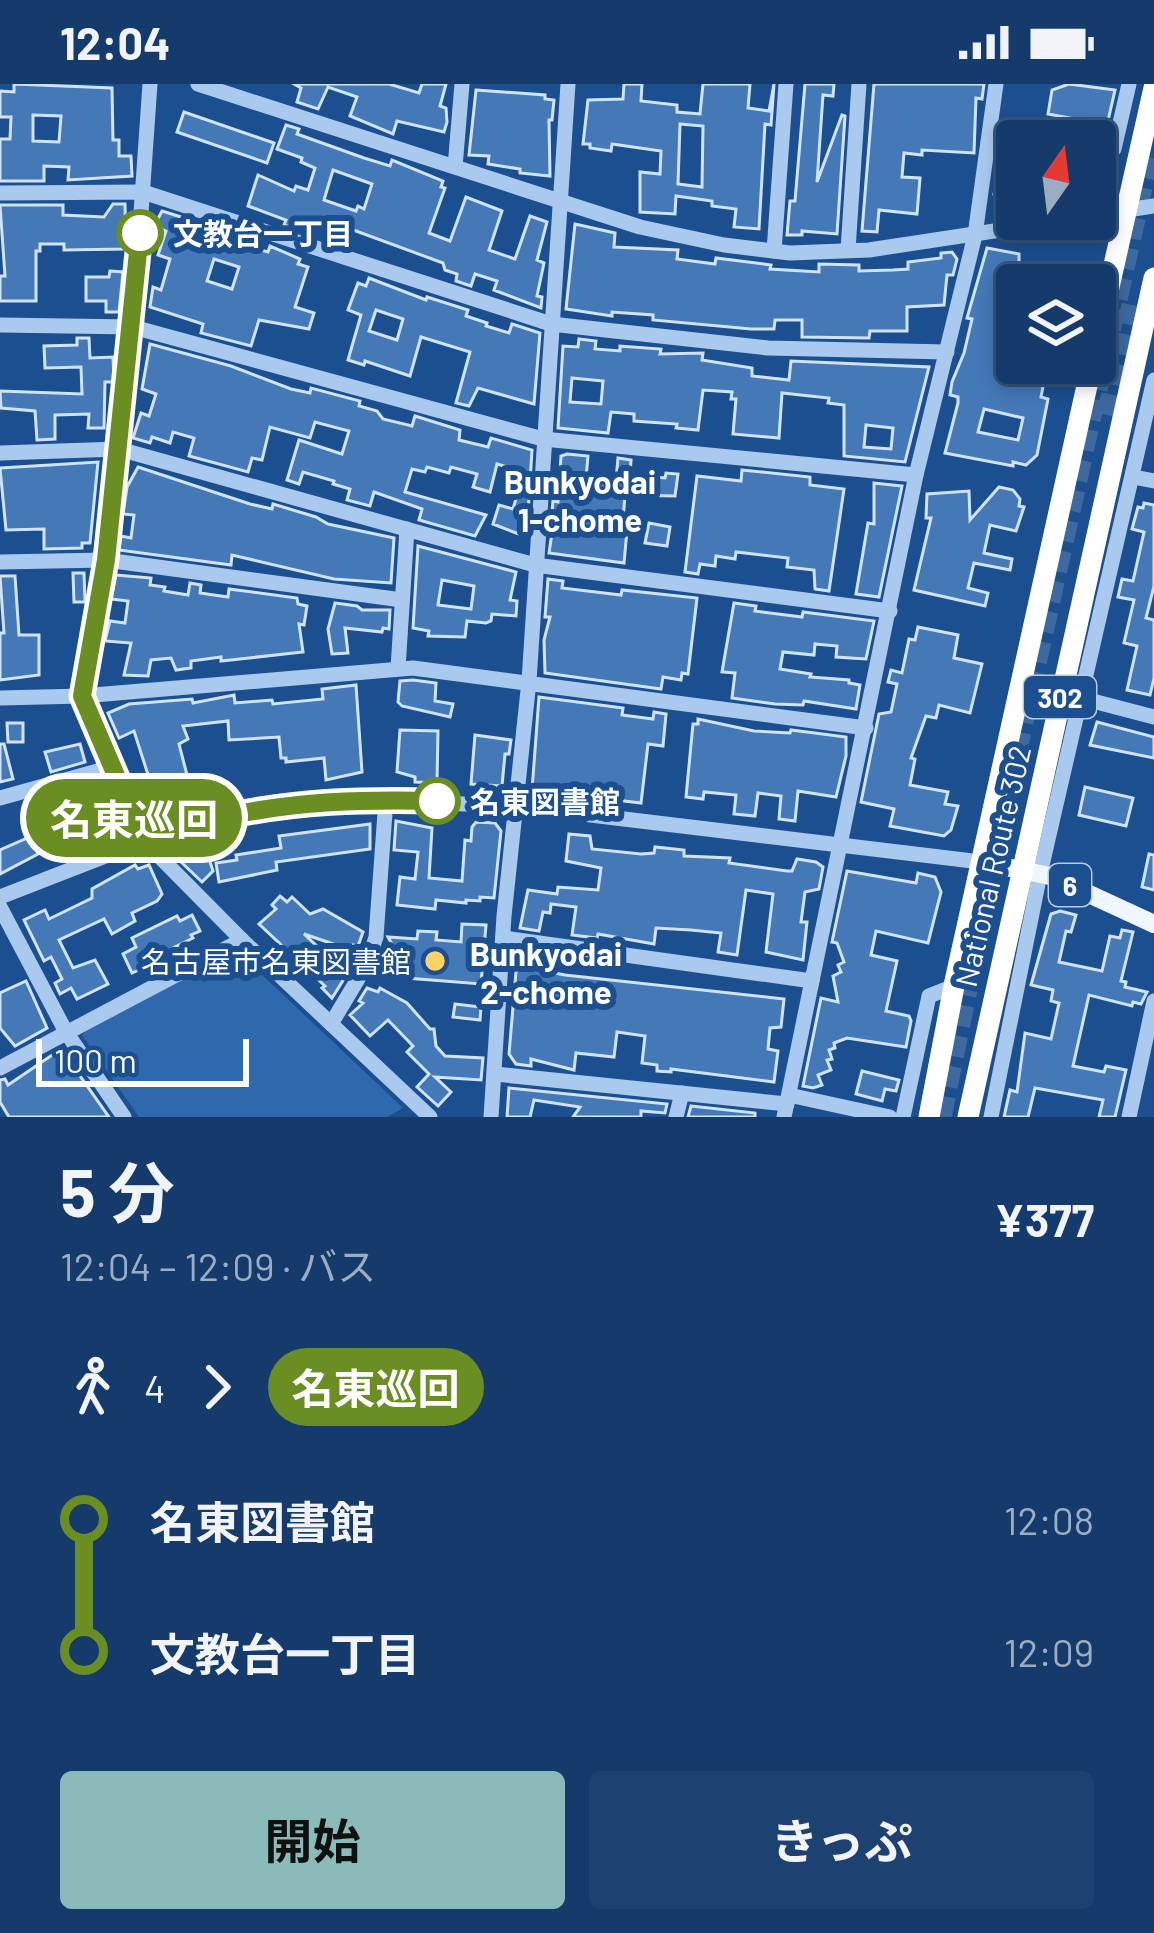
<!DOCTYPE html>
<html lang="ja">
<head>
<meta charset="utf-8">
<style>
  :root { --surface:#143b6b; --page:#1d4271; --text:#f1f3f6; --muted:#9dadc1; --line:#33557e; --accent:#8bbbb9 }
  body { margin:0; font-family:Barlow,"Noto Sans JP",sans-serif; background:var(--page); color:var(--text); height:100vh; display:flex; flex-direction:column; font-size:45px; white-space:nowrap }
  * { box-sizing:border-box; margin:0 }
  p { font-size:39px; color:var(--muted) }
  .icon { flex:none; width:66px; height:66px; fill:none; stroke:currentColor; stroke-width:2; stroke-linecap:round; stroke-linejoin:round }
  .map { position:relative; height:1033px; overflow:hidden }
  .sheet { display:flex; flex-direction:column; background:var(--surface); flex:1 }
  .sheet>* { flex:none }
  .badge { padding:0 24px; border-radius:39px; font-size:42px; line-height:78px }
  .needle { width:78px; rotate:14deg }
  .fabs { position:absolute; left:996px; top:36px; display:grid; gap:24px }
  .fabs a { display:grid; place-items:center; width:120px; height:120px; border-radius:12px; background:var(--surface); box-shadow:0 6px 18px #0003,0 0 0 3px var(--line); font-size:60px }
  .scale { position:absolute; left:36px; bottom:30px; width:213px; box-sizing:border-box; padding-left:12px; border:6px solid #fff; border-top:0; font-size:33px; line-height:42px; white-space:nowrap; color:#fff; -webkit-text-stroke:9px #1b4f8f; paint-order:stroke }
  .map>.badge { position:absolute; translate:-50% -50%; box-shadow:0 0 0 6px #fff }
  .legs { display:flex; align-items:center; gap:18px; height:132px; padding:0 60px; font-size:39px }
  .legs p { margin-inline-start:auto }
  .summary { display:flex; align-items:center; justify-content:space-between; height:204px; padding:0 60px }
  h1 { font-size:66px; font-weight:700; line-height:90px }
  .action { display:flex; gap:24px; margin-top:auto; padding:24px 60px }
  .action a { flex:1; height:138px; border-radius:12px; background:var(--accent); color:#111; font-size:48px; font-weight:700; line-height:138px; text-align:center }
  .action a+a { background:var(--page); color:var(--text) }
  ul { padding:0 60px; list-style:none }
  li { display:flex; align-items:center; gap:42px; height:132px; font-size:45px }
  li i { display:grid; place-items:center; width:18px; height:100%; margin:0 15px; background:currentColor }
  li i::after { content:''; width:30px; height:30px; margin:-15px; border:9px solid; border-radius:50%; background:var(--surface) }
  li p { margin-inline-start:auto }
  li:first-child i { background:linear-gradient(#0000 50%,currentColor 0) }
  li:last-child i { background:linear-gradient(currentColor 50%,#0000 0) }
  .status { display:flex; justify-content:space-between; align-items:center; height:84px; padding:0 60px; background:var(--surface); direction:ltr }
  .status svg { height:33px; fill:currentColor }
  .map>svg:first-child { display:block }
  .green { fill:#2e69ad }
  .building { fill:#4478b7; stroke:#cfe3fa; stroke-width:3; fill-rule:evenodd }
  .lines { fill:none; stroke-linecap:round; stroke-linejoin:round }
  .highway-tunnel { stroke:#3d69a0; stroke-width:21; stroke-dasharray:21 10; stroke-linecap:butt }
  .path { stroke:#a9c9ee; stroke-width:3; stroke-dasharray:6 9; stroke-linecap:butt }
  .minor { stroke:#a9c9ee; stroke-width:15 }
  .major { stroke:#f0f6ff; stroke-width:18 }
  .highway { stroke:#fff; stroke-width:21 }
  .line-1-casing { stroke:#fff; stroke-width:27 }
  .line-1 { stroke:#6b8e23; stroke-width:18 }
  .stop-1-dot { fill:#fff; stroke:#6b8e23; stroke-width:6 }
  .poi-dot { fill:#ffd166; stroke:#1b4f8f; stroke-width:4.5 }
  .labels { text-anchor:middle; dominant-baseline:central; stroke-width:12; stroke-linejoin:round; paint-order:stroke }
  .shield { fill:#1b4f8f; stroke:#bbcadd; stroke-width:3 }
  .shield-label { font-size:27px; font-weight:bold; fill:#fff }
  .stop-label { font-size:30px; font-weight:bold; fill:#fff; stroke:#1b4f8f; text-anchor:start }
  .street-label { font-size:30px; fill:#fff; stroke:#1b4f8f }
  .poi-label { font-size:30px; fill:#fff; stroke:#1b4f8f; text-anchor:end }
  .neighbourhood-label { font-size:33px; font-weight:bold; fill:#fff; stroke:#1b4f8f }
</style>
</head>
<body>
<div class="status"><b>12:04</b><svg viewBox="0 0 49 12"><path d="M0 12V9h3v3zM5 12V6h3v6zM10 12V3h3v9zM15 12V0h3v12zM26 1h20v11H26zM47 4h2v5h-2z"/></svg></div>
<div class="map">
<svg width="1154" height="1033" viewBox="0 0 1154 1033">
  <rect width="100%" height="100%" fill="#1b4f8f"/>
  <path class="green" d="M228,872H242L403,1024L387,1033H139L82,951L90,942Z"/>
  <g class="building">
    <path d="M14,0L112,4L113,56H119V72H131L132,92L68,96L69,83L44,82V97H0V55H10L11,33H0V7L14,8ZM33,31L61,32L59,58L33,57Z"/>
    <path d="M294,0H389L419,9L422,0H446L440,22L446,24L447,38L444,48L397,37L393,50L350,32L357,13L328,3L318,25L297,18L301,4Z"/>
    <path d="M624,0H642L641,17L677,21V28L700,30L703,0H750L748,24L769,27L774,0L771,41L765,40L759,145L734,143L736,125L712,122V117L676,112L675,130L640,128V88L660,90L661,67L612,60L611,67L590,64V60H583L588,16L623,15ZM680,40L703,42L702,103L678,100Z"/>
    <path d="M805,0H834L833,12L823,11L817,98L842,31L845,32L837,150L802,147V151H787L790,117H795Z"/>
    <path d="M874,0H984L982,15L976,14L974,69L922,66V71L904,69L902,93L920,94L917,130L879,126L877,148L862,147Z"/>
    <path d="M1069,0L1115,6L1107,41L1048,30L1052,6Z"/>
    <path d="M476,6L545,11V15L554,16L552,36H549L550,92L520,89V85L488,80L489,72L469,71Z"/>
    <path d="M184,28L274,59L267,79L177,48Z"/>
    <path d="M286,41L299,45L297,50L364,74L390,82L392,76L443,97L441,103L445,104L429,149L450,157L466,113L502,127L489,166L515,175L530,132L547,138L537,176L544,179L537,212L542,213L541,224L494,206L497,197L475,190L471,202L456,197L457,190L445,186L443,179L337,140L336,143L311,134L307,146L295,145L284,141L286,136L248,122L258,91L294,107L296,102L308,106L315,84L301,78L302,74L277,65ZM333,86L372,100L364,125L358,122L356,127L324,116Z"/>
    <path d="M1005,62L1017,65V115L994,110Z"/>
    <path d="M113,120H125L126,165L64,166V160H40V167H36V217H0V192H5L0,121H63V131L104,133Z"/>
    <path d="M162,127L245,153L243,161L268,168L270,162L300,175L298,180L308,183L295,223L314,229L309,245L259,236L251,262L201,249L203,240L150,223L153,203L161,206L170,175L158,171L166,147L154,142ZM214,175L239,183L232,205L207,197Z"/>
    <path d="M575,140L615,149L614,163L678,166L677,175L715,180L716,174L771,181L770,185L819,188V180L859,181V187L893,186L908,185V178L941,174V169L952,168L957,175L953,191H947L944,221L907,223V247H870L869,254L802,253V236H775L774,245H751L653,236V231L612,228V232L566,225Z"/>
    <path d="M987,164L1019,170V178L1071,191L1068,201H1017V242L1012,241L1003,283L1045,292L1041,313L1048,315L1037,371L1026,381L1013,378V382L945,369L958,319V313L950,311L952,298L964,269L972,235L967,234ZM984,325L1023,334L1018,356L978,348Z"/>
    <path d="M110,187L123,188L119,228H106V217H86V193H109Z"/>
    <path d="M369,194L426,216L427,213L468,226L466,232L487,239L486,242L509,249L512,240L540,249L534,320L478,304L469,322L456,319L470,268L421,253L410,292L365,277L364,281L348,276L361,231L348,226L358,199L366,202ZM376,226L403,235L397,256L369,247Z"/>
    <path d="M77,254H89L90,274L113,273L114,298H105L104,344H88L89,330L55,331V355L37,356L35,327L1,324L0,307L82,310L81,283L45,284L44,262L77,261Z"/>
    <path d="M579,255L596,257L595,265L620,267V262L661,265L660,270L703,269L702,276L752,284V292L789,296L791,277L929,283L905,378L844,372V321L828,319L829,314L782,309L779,354L733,350L736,315H731L732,308L703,306L698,346L676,344L677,340L634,337V330L611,328L608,349L558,344L563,262L578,263ZM572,294L603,297L601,320L570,318ZM866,341L893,344L891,365L864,363Z"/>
    <path d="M150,260L231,282L291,305L310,309L311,304L360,317L359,322L377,327L383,335L412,342L415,332L460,346L459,356L488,363L491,354L532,366L528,430L521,451L493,440L499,421L513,425L524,388L497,380L490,408L473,403L477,390L451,383L449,389L427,383L425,388L412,385L405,408L486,431L475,452L419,436L422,425L374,408L370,422L347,416L350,405L333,400L334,397L303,388L299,400L287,396L299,356L342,370L349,347L315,338L310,354L270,343L262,376L252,374L248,388L189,372L194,354L173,348L170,359L152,353L150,359L133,354L141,329L149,332L156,310L142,305Z"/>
    <path d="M567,370L588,372L586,394L616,396L618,374L631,376L630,391L665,394L666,389L678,390L675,412L625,411L623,436H628L624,479L549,469L555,429L552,428L553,417L558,418L561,372Z"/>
    <path d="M98,378L90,459H82V464L44,465V445L6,446L0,384Z"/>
    <path d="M138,383L250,420L272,425L273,420L316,433L328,440L394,454L391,499L334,495L232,471L231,481L119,466L121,452L131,454L134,431L123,430L127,403Z"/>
    <path d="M742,386L810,393V401L844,405L829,507L815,505L814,486L787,483L788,474L736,468L735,475L716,472L715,482L700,480L698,490L685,488L697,392L741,397Z"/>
    <path d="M874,399L902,402L879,513L856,510L868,439L874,440Z"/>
    <path d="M999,403L1013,406L1020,415L1019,422L1024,423L1016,447L990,441L984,469L1012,475L1010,486L974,479L968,504L988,509L985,522L914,506L931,434H926L927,410L969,407L970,436Z"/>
    <path d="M1144,419L1154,421V502L1146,534L1154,536V594L1150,611L1127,606L1137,562L1124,559L1134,516L1118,513L1122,495L1133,497L1144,448L1132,445L1138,423L1143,424Z"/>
    <path d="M649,439L670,443L667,462L645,459Z"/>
    <path d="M418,462L516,488L510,516L517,517L516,532L492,530L491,537L486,539L467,537L465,553L428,552L429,547L413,544ZM442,496L474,502L471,525L438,521Z"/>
    <path d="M73,489H84L85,518H74Z"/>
    <path d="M116,491L151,494L150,501L165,503L164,507L188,511L190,499L201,501L200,509L228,513L229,505L297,514L298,520L307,522L304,541L299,540L303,568L221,577V573L191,577V584L176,586L171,574L151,576L148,592L124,591L131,559L105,557L110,537L125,539L128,517L111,515Z"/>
    <path d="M0,492H15L19,551H39V591L0,596V549H4Z"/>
    <path d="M548,495L563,497L562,504L621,511L622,506L697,514L688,590L682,589L681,596L663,593L661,605L545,589L544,556L550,533H545Z"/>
    <path d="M335,519L357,522L362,526H390L389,545L383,544L382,548L345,544L348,569L332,570L328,545Z"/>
    <path d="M734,519L756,522L755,527L802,533L803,528L874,537L866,575L836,573L837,562L815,560L814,571L783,568L780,585L811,590L810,593L849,596V599L860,601L856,625L804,617L803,621L775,620L732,614L735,589L722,588Z"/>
    <path d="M918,543L958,551L954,574L982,580L970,629L939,621L936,634L926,632L911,674L915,675L910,701L948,708L945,720L958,722L951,746L944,752L890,742L894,725L861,718L879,630L891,628L897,600L888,598L891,586L902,589L909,555L915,556Z"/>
    <path d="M413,596L436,599L435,617L453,620L450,633L402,622L398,618L400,597Z"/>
    <path d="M356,601L362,688L326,696L324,674L286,678V674H281L279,653L229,656L228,637L183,642L188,655L179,660L187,691L151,700L134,647L119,654L108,629L129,620L192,615L193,619L234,611L235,619L272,616L273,620L323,615L322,605Z"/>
    <path d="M539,613L623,624L622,631L653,635L654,628L666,630L663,662L648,660L641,719L532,706Z"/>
    <path d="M698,635L754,647L790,649L791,646L846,653V672L836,713L798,707L795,737L779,735L781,712L758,709L755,732L734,730L736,711L704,708L703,715L686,713L693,640H698Z"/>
    <path d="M1097,638L1154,653V674L1090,661Z"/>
    <path d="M7,639H23V658H8Z"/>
    <path d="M400,646L438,647L437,699L415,698V693L397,688Z"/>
    <path d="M475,651L511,656L509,670H505L502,702L471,700Z"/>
    <path d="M0,660H4L13,695L0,698Z"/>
    <path d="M80,660L85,678L51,688L45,668Z"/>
    <path d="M1085,703L1133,714L1126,742L1079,731Z"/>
    <path d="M102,707L106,718L100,721L104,732L38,758L30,736Z"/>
    <path d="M396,737L432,744L429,794L462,797L465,756L471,757L472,743L476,738L495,739L501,747L494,814L480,813V817L466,816V819L436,816L435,825L397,821L400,793L415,795L418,768L394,766Z"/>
    <path d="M370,740V765L276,778L277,786L219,798L216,779L237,776L236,771L281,764L279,752Z"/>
    <path d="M569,750L590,752L592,765L641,770L654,769L655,763L684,766V772L730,774L729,779L787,787H792L797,775L816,778L823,783L819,805L805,808L801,838H807L803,876L766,868L773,810L746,806L737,871L718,868L721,849L691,846L656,844L654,860L598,850L597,854L572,851L576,823L551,820L550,829L543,828L539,847L520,844L528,806L557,810L558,803L598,806L601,784L566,777Z"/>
    <path d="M32,752L38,770L0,790V766Z"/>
    <path d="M205,762L213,787L202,798L179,776L182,766Z"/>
    <path d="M1149,770L1154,771V806L1142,803Z"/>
    <path d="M135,781L138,785L149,781L162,810L157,817L132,829L135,837L112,850L104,835L59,856L73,884L95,876L108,900L77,915L71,904L60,910L55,899L62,895L51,873L44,877L24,836L45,826L49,835L92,814V805Z"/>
    <path d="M847,787L916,799L918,789L935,793L941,808L928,859L876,847L871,871L897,877L886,927L909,932L911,937L906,963L847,954L834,959L835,964L829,966L832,975L827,976L831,986L818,991L822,1001L813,1004L803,1002L821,914L838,918L833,892L841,888L838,881L844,878L837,859L832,858Z"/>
    <path d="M280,812L287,818L292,813L310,830L323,825L363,848L358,862L353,861L351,866L304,850L347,890L332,914L322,904L325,902L259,840L276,825L272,821Z"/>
    <path d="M1060,827L1076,831L1071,848L1066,847L1059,878L1102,887L1110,852L1120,854L1122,846L1133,848L1121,897L1126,898L1125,903L1147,908L1141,920L1133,918L1132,922L1089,911L1073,982L1104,988L1106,982L1126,986L1115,1033H1099L1103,1016L1035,1004L1028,1033H1004L1010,1006L1017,1008L1025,949L1051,955L1059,919L1051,917L1053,906L1031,901L1051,830Z"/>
    <path d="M192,831L200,847L191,851L193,854L147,877L149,881L132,889L123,870L136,863L132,854L177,832L180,837Z"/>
    <path d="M462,840L486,841L481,900L394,893L395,869L389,868L393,862L388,853L417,855L418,847L437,848L436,856L461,858Z"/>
    <path d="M523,869L535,871L534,885L565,891L784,915L781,943L770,944L768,965L778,967L774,998L671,985V988L657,987V981L642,979L645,952L617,948L614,973L576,969L574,986L531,975V982L516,980L509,970L517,876Z"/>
    <path d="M26,897L47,944L15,962L0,944V909Z"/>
    <path d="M367,904L378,908L380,904L407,919L430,945H434L436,962L445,972L483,974L481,996L435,993L451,1008L438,1022L417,1003L429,990L407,968L413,962L388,936L370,952L350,931L363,919L359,917Z"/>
    <path d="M455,920L481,923L480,936L453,933Z"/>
    <path d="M61,965L109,1033H9L0,1018V996L5,995L8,1001Z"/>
    <path d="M862,987L899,996L896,1007L885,1005L882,1017L856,1010Z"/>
    <path d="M509,1004L667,1020L665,1029L641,1027V1033H573L580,1023L534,1016L530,1033H507Z"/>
    <path d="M691,1022L755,1029V1033H688Z"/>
  </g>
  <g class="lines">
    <g class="highway-tunnel">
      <path d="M1107,331L1132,221"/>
      <path d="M941,1033L1005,719L1149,72"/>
    </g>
    <g class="path">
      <path d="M1106,100L1111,80"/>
      <path d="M1105,101L1110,104L1113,98"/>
    </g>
    <g class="minor">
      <path d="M150,0L133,243L106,476L82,612L144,757L242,856L430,1033"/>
      <path d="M198,0L640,143L724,161L790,169L869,166L1073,135"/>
      <path d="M1114,65L1129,0"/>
      <path d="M455,83L462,0"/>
      <path d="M0,109L143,108L551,240L768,264L947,268"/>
      <path d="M1095,131L1154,122"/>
      <path d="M848,166L859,0"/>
      <path d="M774,167L786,0"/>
      <path d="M0,241L133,243L543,355L916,391"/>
      <path d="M0,369L119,365L535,481L890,527"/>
      <path d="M1133,393L1154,397"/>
      <path d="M0,478L106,476L402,516"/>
      <path d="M398,584L407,445"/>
      <path d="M0,614L82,612L413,584L866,644"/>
      <path d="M1081,614L1154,633"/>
      <path d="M0,714L112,683"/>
      <path d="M0,813L144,757L224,733L362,716L516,722L981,778"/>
      <path d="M0,823L66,948L124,1033"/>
      <path d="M503,854L812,897"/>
      <path d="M331,940L367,880L376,853L386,715"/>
      <path d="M0,984L242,856"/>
      <path d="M495,990L787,1020"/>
      <path d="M789,1011L890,1033"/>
      <path d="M491,1033L504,832L529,597L568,0"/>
      <path d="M676,1033L682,1009"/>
      <path d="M784,1033L916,391L975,151L996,0"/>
      <path d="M903,1033L929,912L954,902"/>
      <path d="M991,1033L1040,790L1154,296"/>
      <path d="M1129,1033L1154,917"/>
    </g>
    <path class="major" d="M981,778L1050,792L1154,840"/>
    <g class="highway">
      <path d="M1095,265L1154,4"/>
      <path d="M929,1033L955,897L1092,279"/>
      <path d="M968,1033L1154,194"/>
    </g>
  </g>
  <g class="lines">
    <defs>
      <path id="line-1" d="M140,149L106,476L82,612L144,757C171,749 197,739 224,733C294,717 366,715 437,717"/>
    </defs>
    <use href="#line-1" class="line-1-casing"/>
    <use href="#line-1" class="line-1"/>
  </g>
  <g class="stop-1-dot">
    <circle cx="140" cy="149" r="21"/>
    <circle cx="437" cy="717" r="21"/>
  </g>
  <circle class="poi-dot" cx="435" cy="877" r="12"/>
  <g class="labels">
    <g class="shield">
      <rect x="1024" y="592" width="72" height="42" rx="9"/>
      <rect x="1049" y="780" width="42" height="42" rx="9"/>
    </g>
    <g class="shield-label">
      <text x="1060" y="613">302</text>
      <text x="1070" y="801">6</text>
    </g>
    <g class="stop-label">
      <text x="173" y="149">文教台一丁目</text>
      <text x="470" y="717">名東図書館</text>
    </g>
    <g class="street-label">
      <text transform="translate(992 782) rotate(-77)">National Route 302</text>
    </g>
    <g class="poi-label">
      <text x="411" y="877">名古屋市名東図書館</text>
    </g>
    <g class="neighbourhood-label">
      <text x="580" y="397">Bunkyodai<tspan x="580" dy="38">1-chome</tspan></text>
      <text x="546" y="869">Bunkyodai<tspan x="546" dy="38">2-chome</tspan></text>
    </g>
  </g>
</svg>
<div class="fabs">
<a><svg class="needle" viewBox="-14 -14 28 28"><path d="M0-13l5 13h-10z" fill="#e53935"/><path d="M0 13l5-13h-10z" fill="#9dadc1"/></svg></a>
<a><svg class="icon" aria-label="layers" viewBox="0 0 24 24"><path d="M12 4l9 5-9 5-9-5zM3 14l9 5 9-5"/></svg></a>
</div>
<div class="scale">100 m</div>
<b class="badge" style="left:134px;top:734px;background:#6b8e23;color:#fff">名東巡回</b>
</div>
<section class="sheet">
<div class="summary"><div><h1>5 分</h1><p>12:04 – 12:09 · バス</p></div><b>¥377</b></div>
<div class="legs"><svg class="icon" aria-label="walk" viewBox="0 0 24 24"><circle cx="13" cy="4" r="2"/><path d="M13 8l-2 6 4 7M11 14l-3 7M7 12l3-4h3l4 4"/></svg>4<svg class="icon" aria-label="forward" viewBox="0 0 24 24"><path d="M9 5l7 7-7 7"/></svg><b class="badge" style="background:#6b8e23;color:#fff">名東巡回</b></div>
<ul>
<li><i style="color:#6b8e23"></i><b>名東図書館</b><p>12:08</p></li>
<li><i style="color:#6b8e23"></i><b>文教台一丁目</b><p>12:09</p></li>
</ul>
<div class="action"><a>開始</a><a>きっぷ</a></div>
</section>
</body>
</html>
